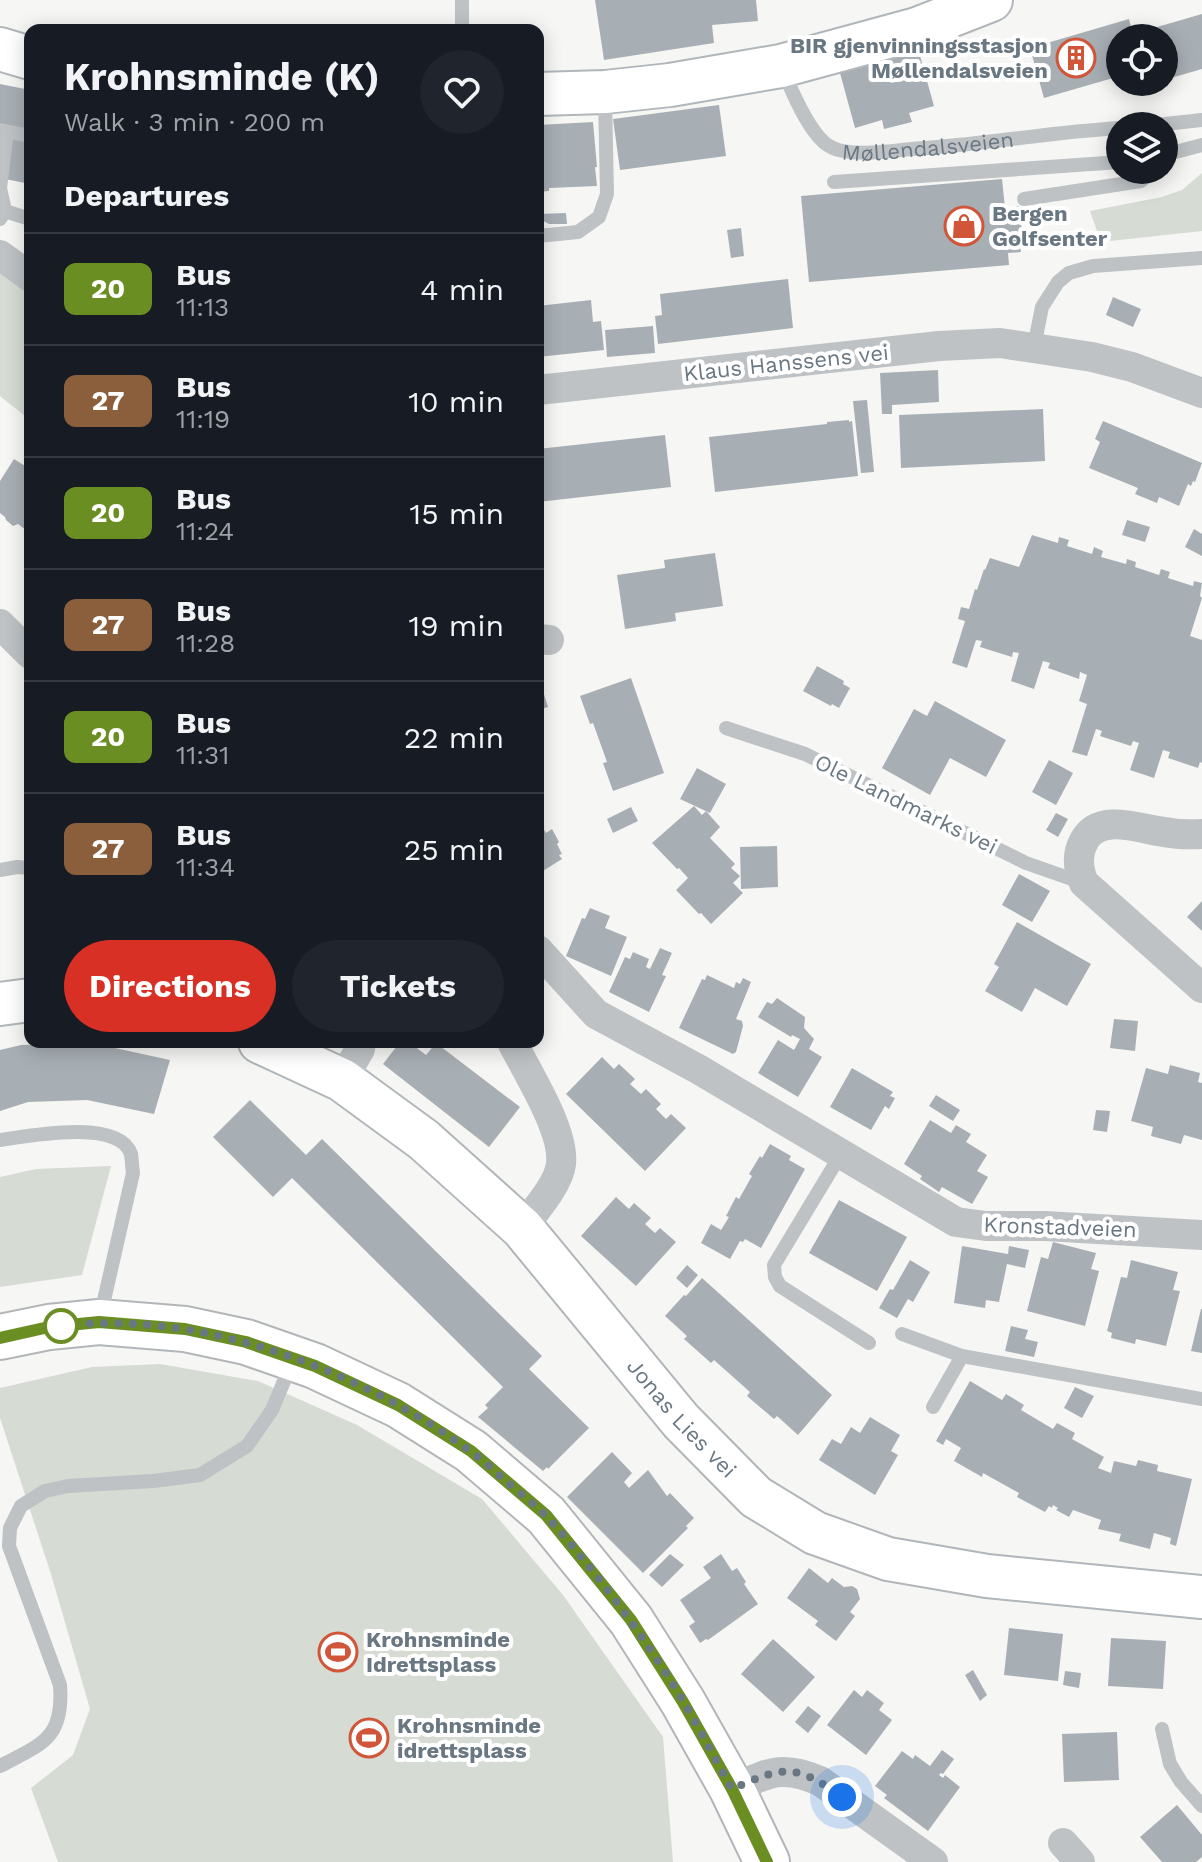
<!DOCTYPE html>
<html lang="en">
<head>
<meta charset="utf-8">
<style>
  :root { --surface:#171b24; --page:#20242c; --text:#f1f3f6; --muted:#9ea1a6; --line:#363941; --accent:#d93025 }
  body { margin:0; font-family:"Work Sans",sans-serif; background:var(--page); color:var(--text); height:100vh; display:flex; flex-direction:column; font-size:30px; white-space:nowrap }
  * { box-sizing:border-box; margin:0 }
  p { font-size:26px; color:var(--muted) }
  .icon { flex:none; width:44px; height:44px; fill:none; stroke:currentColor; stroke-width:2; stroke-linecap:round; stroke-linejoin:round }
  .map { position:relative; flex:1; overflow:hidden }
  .drawer { position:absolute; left:24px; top:24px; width:520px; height:1024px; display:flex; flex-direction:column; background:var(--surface); border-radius:16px; box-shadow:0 4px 20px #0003 }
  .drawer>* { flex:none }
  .badge { padding:0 16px; border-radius:12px; font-size:28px; line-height:52px }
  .buttons { position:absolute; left:1106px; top:24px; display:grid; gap:16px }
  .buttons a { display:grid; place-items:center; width:72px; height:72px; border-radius:50%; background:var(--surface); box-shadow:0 4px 20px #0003; font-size:40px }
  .you { position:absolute; width:40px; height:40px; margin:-20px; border:6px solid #fff; border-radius:50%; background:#1a73e8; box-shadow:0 0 0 12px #1a73e833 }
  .map>.badge { position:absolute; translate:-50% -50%; box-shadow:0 0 0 4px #fff }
  h2 { padding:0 40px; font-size:30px; line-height:72px }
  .round { display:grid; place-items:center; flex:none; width:84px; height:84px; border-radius:42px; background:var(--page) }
  .summary { display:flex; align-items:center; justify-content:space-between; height:136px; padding:0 40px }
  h1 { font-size:38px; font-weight:700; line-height:60px }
  .primary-button { display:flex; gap:16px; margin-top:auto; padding:16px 40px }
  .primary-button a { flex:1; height:92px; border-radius:48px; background:var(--accent); color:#fff; font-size:32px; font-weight:700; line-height:92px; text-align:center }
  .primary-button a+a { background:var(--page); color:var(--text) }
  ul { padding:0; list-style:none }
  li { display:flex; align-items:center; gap:24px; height:112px; padding:0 40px; border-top:2px solid var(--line) }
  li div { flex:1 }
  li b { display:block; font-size:30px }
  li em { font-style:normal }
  li .badge { min-width:88px; font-weight:700; text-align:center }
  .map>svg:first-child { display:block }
  .green { fill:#d6dbd3 }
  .building { fill:#a8afb4 }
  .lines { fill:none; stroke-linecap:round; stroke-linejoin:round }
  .secondary-casing { stroke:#b1b6ba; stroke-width:46 }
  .primary-casing { stroke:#b2b6b9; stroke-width:48 }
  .lane { stroke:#bec2c5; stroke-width:14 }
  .street { stroke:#bec2c5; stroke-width:30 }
  .secondary { stroke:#fff; stroke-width:42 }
  .primary { stroke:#fff; stroke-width:44 }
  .line-casing { stroke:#fff; stroke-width:18 }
  .line { stroke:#6b8e23; stroke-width:12 }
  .walk { stroke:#697782; stroke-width:8; stroke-dasharray:0 14.4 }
  .stop-dot { fill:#fff; stroke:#6b8e23; stroke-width:4 }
  .labels { text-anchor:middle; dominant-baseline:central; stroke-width:8; stroke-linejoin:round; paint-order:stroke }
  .poi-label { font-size:22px; font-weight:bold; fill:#697782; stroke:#fff; text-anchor:start }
  .street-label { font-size:22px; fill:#697782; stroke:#fff }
</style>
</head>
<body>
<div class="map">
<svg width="1202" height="1862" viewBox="0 0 1202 1862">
  <rect width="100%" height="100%" fill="#f6f6f4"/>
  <g class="green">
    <path d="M1202,173V231L1101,242L1090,211L1162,197L1182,190Z"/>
    <path d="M0,270L30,289V420L0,396Z"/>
    <path d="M111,1166L82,1275L0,1287V1177L36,1169Z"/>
    <path d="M160,1364L258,1381L357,1425L482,1499L563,1595L663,1737L673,1862H58L31,1788L73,1755L90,1709L51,1574L0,1418V1388L92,1367Z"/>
  </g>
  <g class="building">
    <path d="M595,0H756L758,21L712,25L714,43L604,60Z"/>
    <path d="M1202,14V69L1164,80V38H1120V76L1044,98L1030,48L1129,19L1133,34Z"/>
    <path d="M919,52L934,106L909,113L912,122L884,129L882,120L855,128L840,73Z"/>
    <path d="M0,84L30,90V184L0,178Z"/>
    <path d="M719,105L726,156L620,170L613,119Z"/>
    <path d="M593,122L597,167H595L597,186L549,188V191L538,192V125Z"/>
    <path d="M1002,179L1005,208L1019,206L1023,241L1019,242L1021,252L1008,253L1009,265L809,282L801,196Z"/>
    <path d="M566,213L567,224H549L538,218V214Z"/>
    <path d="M741,228L744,256L731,258L727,230Z"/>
    <path d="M788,279L793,328L658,344L655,316L662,315L660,294Z"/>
    <path d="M1113,297L1141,309L1133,327L1106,315Z"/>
    <path d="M591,300L593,322L601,321L604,350L538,357V306Z"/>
    <path d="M653,326L655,353L607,357L605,330Z"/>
    <path d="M938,370L939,402L892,405V414H882L880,373Z"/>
    <path d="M867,400L874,472L861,473L853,401Z"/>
    <path d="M1043,409L1045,461L901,468L899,415Z"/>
    <path d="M849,420V422L852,421L858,476L715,492L709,437L827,424V422Z"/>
    <path d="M1103,421L1202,463L1195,482L1193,481L1191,486L1188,484L1179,506L1159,497L1157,503L1135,494L1138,488L1089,468L1100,442L1095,439Z"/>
    <path d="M665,435L671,487L538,502V449Z"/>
    <path d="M14,459L30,469V533L18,524L13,526L6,520L5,517L0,513V481Z"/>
    <path d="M1127,520L1150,527L1145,542L1122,535Z"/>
    <path d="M1194,529L1202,534V556L1185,547Z"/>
    <path d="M1032,535L1058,543L1059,537L1069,540L1067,546L1092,554L1094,547L1103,551L1101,557L1126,564L1127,559L1136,562L1135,567L1159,575L1161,569L1170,572L1168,578L1193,586L1194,581L1202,583L1200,596L1202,598L1190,636L1202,640V763L1200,762L1198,768L1168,758L1170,752L1163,750L1154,778L1130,770L1139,743L1133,741L1131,746L1100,736L1102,731L1096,729L1087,756L1072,752L1087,704L1079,701L1087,675L1080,672L1079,679L1048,668L1050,663L1043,661L1034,689L1011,681L1019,653L1013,652L1012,657L980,647L982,641L976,640L967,668L952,663L965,621L958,619L961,607L969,609L975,589L977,590L984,569L985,570L990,558L1019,567Z"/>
    <path d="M715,553L723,606L675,613L676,621L625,629L617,575L665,568L664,560Z"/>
    <path d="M817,666L844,681L843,684L850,688L839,708L832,704L831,706L803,691Z"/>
    <path d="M538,675L548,707L538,710Z"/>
    <path d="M631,678L664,773L613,791L603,763L607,762L593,723L590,724L580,696Z"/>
    <path d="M935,701L1006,740L986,777L950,758L930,795L882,768L914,709L927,716Z"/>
    <path d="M1049,760L1073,773L1056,805L1032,792Z"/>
    <path d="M697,768L726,784L710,813L680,799Z"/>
    <path d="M694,806L702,815L706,811L720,827L710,838L735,864L731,868L740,876L733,883L743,893L711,924L701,913L699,914L676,890L688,878L679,868L677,869L652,843Z"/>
    <path d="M631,807L638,821L613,833L607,819Z"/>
    <path d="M1056,813L1068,819L1058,837L1046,830Z"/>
    <path d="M538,820L546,833L552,829L559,842L557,844L562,854L559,855L562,859L538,874Z"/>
    <path d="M777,846L778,887L741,889L740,847Z"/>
    <path d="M1019,874L1050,891L1032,922L1002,905Z"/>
    <path d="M1202,901V931L1187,917Z"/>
    <path d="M590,908L610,916L605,928L627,937L611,976L566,956L582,918L585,919Z"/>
    <path d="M1017,922L1091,964L1067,1006L1035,988L1022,1012L985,991L999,967L994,964Z"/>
    <path d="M660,948L672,953L662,975L666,976L649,1012L609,992L625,957L630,959L633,952L649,959L646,967L650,969Z"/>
    <path d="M707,975L734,988L736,982L740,984L743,978L751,982L736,1019L742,1021L743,1026L736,1052L733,1054L679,1028L702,979L705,980Z"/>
    <path d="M777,998L805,1017L804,1028L814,1039L809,1049L822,1057L798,1097L758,1073L778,1040L794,1050L800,1039L792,1035L791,1037L758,1017L767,1002L772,1004Z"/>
    <path d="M1114,1019L1138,1021L1135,1051L1110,1048Z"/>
    <path d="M400,1042H409L426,1055L436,1043L520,1107L489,1147L383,1064Z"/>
    <path d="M92,1043L170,1060L154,1114L87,1100L28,1102L0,1111V1050L21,1045Z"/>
    <path d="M602,1057L614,1069L619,1064L635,1079L630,1084L641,1094L646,1089L661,1104L656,1109L666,1119L671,1114L686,1128L645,1171L566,1094Z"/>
    <path d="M1170,1065L1200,1073L1198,1082L1202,1083V1140L1184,1135L1181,1144L1151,1136L1153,1127L1131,1121L1146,1068L1168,1074Z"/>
    <path d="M852,1068L893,1092L890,1096L895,1098L889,1109L885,1106L871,1130L830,1107Z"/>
    <path d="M936,1095L960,1110L953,1121L929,1106Z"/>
    <path d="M250,1100L306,1155L322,1139L542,1356L529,1369L589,1428L548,1469L547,1467L543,1471L478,1417L488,1408L485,1405L503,1387L292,1178L273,1197L213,1137Z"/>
    <path d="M1096,1110L1110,1111L1107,1132L1093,1130Z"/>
    <path d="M930,1120L951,1133L956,1125L971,1134L966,1142L987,1155L977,1171L988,1177L972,1204L942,1187L939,1192L920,1179L922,1176L904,1164Z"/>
    <path d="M770,1144L791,1156L789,1160L805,1169L761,1248L745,1239L743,1242L740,1241L730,1259L701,1243L711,1224L721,1230L729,1217L726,1216L736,1197L739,1199L752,1176L749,1174L760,1156L762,1158Z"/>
    <path d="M616,1197L629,1209L634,1203L651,1218L645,1224L655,1233L660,1228L676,1242L636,1286L581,1236Z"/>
    <path d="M839,1200L907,1237L877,1291L809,1253Z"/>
    <path d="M1053,1242L1096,1253L1091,1269L1099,1271L1085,1326L1027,1311L1041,1257L1048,1259Z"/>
    <path d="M962,1246L1008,1254L1009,1246L1029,1250L1025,1268L1007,1264L999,1302L986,1300L985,1308L954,1303Z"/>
    <path d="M910,1260L930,1272L913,1302L908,1299L897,1318L879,1308L890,1289L893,1290Z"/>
    <path d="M1131,1260L1178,1272L1173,1290L1180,1291L1166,1346L1136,1339L1135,1344L1111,1338L1112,1333L1107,1331L1121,1277L1127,1278Z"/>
    <path d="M687,1265L698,1275L687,1288L676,1278Z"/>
    <path d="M702,1278L832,1395L798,1435L777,1416L774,1419L761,1408L747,1396L750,1392L714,1360L711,1363L684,1339L687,1336L665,1316L684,1295L686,1296Z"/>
    <path d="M1201,1309H1202V1353L1191,1351Z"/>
    <path d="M1011,1326L1028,1330L1025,1339L1038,1342L1034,1357L1005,1351Z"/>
    <path d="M970,1381L1002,1400L1006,1394L1024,1405L1021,1410L1053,1429L1057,1423L1075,1433L1072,1439L1104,1457L1098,1468L1111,1473L1114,1461L1136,1466L1138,1460L1158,1465L1157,1471L1192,1479L1176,1546L1170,1544L1171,1538L1154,1533L1150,1549L1119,1541L1121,1534L1098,1529L1101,1520L1073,1510L1069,1517L1056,1510L1058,1508L1053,1505L1052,1508L1049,1506L1045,1512L1017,1497L1019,1493L983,1473L982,1477L954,1461L961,1448L946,1439L943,1445L936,1441Z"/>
    <path d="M1075,1387L1094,1396L1082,1418L1064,1408Z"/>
    <path d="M870,1417L900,1435L891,1451L898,1455L875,1495L819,1460L832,1439L841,1444L851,1427L860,1433Z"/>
    <path d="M612,1452L632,1473L624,1482L629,1488L648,1470L667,1496L670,1493L694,1518L686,1526L688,1528L643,1573L567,1497Z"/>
    <path d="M670,1554L684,1565L662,1587L649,1575Z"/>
    <path d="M721,1554L732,1571L737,1568L746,1582L744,1584L758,1604L708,1640L706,1639L700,1643L689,1626L695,1622L680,1600L711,1578L703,1567Z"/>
    <path d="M809,1568L828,1583L832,1578L844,1587L852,1586L857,1589L860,1599L850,1612L855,1616L836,1641L815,1625L818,1621L787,1598Z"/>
    <path d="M1009,1628L1063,1634L1058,1681L1004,1675Z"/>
    <path d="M1111,1638L1166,1641L1163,1689L1108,1686Z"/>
    <path d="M773,1639L815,1677L783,1712L741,1674Z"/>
    <path d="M973,1670L987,1695L980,1701L965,1675Z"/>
    <path d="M1065,1671L1081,1673L1079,1688L1063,1685Z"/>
    <path d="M854,1690L862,1697L867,1690L884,1703L879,1710L892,1720L866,1755L827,1725Z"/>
    <path d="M808,1706L821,1716L808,1733L795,1722Z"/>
    <path d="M1117,1732L1119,1780L1064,1782L1062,1734Z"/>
    <path d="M942,1750L954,1759L943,1774L941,1773L939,1775L943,1778L945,1775L960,1787L928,1831L884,1798L887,1795L875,1786L902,1751L913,1759L915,1755L930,1766Z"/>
    <path d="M1177,1805L1202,1835V1857L1196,1862H1162L1140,1837Z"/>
  </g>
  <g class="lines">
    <defs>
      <g id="secondary">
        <path d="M0,49L30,58"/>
        <path d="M538,94L605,92L670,85L781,66L917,29L991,0"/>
        <path d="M0,1004L30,1000"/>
        <path id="s2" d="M260,1042L342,1080L424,1140L522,1228L681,1421L756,1497L815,1533L888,1559L987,1576L1202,1597"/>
      </g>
      <path id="primary" d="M0,1337L49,1327L99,1322L185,1329L246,1342L315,1366L398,1405L471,1451L546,1515L631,1620L683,1702L732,1789L767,1862"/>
    </defs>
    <use href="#secondary" class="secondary-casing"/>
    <use href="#primary" class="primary-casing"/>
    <g class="lane">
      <path d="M462,0V30"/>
      <path id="s1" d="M783,70C792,92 808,130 826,144C830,147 838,150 843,151C865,155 890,151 911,149C981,145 1050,132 1120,128"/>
      <path d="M1147,126L1202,120"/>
      <path d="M0,130L30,136"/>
      <path d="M1164,155L1202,145"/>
      <path d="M834,182L1120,162"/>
      <path d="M1024,199L1141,181L1154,170"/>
      <path d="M5,211L0,188L7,132"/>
      <path d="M0,219L5,211L30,219"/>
      <path d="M538,236L578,232L599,217L607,194L605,96"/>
      <path d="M1034,347L1042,307L1058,282L1069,273L1093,266L1202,258"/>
      <path d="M726,728L805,754L1026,863L1083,883"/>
      <path d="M0,870L17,867L30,868"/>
      <path d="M0,1140C28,1136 119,1118 131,1154C132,1160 132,1167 133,1173L100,1318"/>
      <path d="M841,1154L774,1265L775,1277L780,1286L869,1343"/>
      <path d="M902,1334L962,1356"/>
      <path d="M933,1407L962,1356L1202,1399"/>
      <path d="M1162,1729L1170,1764L1181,1782L1202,1806"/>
      <path d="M0,1766C42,1744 64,1739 60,1685L9,1546L10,1528L21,1506L45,1491L68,1486L153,1481L200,1475L247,1446L272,1410L292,1362"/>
    </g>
    <g class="street">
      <path d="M0,255L30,277"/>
      <path d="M538,390L939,346L1000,343L1092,357L1132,367L1202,393"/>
      <path d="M0,624L30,654"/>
      <path d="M538,639L549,640"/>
      <path d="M1202,834C1187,835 1173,834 1158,831C1135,827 1098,814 1084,841C1076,855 1078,869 1084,883L1202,988"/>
      <path d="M538,950L596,1014L698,1069L956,1222L986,1226H1045L1202,1235"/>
      <path d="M512,1042C527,1072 565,1131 561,1164C559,1184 534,1212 522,1228"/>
      <path d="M342,1080L360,1049L361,1042"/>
      <path d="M732,1789C769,1773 781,1764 820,1781L933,1862"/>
      <path d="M1063,1843L1080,1862"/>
    </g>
    <use href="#secondary" class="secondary"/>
    <use href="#primary" class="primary"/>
  </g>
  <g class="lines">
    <defs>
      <path id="line" d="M0,1338L49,1327L99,1322L185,1329L246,1342L315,1366L398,1405L471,1451L546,1515L631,1620L683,1702L732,1789L767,1862"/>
    </defs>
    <use href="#line" class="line-casing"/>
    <use href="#line" class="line"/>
    <path class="walk" d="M61,1326C200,1309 359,1370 470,1451C483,1460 495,1472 507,1482C521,1494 536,1505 548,1518C598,1574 643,1635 682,1699C699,1728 715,1759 732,1789C784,1766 795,1763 842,1797"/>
  </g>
  <defs>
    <symbol id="building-ring" viewBox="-11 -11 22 22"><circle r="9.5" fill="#fff" stroke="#d15639" stroke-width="1.5"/><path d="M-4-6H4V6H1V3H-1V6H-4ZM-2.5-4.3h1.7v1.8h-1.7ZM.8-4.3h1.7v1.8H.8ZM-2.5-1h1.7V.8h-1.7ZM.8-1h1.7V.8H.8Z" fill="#d15639"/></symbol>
    <symbol id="shop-ring" viewBox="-11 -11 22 22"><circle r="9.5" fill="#fff" stroke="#d15639" stroke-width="1.5"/><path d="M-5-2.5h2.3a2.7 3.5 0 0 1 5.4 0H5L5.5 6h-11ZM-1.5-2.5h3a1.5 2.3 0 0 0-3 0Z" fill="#d15639"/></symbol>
    <symbol id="stadium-ring" viewBox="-11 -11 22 22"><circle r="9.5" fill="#fff" stroke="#d15639" stroke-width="1.5"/><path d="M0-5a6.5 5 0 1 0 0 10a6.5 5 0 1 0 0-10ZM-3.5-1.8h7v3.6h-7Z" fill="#d15639"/></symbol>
  </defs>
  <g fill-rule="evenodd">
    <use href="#building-ring" x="1054" y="36" width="44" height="44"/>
    <use href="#shop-ring" x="942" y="204" width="44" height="44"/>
    <use href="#stadium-ring" x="316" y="1630" width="44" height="44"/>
    <use href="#stadium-ring" x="347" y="1716" width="44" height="44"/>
  </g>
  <circle class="stop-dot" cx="61" cy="1326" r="16"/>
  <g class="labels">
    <g class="poi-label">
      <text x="1048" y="45" text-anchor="end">BIR gjenvinningsstasjon<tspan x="1048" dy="25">Møllendalsveien</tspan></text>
      <text x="992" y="213">Bergen<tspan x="992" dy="25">Golfsenter</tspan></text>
      <text x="366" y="1639">Krohnsminde<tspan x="366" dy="25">Idrettsplass</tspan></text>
      <text x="397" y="1725">Krohnsminde<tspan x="397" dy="25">idrettsplass</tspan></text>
    </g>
    <g class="street-label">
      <text stroke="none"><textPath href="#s1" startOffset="190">Møllendalsveien</textPath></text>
      <text transform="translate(786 363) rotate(-6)">Klaus Hanssens vei</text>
      <text transform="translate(906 804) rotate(26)">Ole Landmarks vei</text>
      <text transform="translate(1060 1227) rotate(2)">Kronstadveien</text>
      <text stroke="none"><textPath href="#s2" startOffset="572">Jonas Lies vei</textPath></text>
    </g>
  </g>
</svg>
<div class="buttons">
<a><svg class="icon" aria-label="locate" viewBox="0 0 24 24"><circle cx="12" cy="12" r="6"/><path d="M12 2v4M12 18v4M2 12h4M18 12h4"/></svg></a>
<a><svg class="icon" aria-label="layers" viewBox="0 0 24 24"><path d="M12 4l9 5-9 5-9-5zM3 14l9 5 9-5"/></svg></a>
</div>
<div class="you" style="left:842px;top:1797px"></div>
<section class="drawer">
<div class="summary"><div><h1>Krohnsminde (K)</h1><p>Walk · 3 min · 200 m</p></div><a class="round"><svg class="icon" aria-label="heart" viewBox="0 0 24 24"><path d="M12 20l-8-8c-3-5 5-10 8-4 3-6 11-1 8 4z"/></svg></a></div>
<h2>Departures</h2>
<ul>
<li><span class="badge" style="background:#6b8e23;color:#fff">20</span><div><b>Bus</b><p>11:13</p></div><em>4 min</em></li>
<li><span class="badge" style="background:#8b5e3c;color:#fff">27</span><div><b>Bus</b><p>11:19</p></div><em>10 min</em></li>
<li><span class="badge" style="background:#6b8e23;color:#fff">20</span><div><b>Bus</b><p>11:24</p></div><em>15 min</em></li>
<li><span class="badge" style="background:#8b5e3c;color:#fff">27</span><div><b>Bus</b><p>11:28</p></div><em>19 min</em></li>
<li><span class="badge" style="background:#6b8e23;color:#fff">20</span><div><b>Bus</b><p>11:31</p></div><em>22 min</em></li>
<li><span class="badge" style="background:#8b5e3c;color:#fff">27</span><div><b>Bus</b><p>11:34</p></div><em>25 min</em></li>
</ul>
<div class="primary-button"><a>Directions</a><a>Tickets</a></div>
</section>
</div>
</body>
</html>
